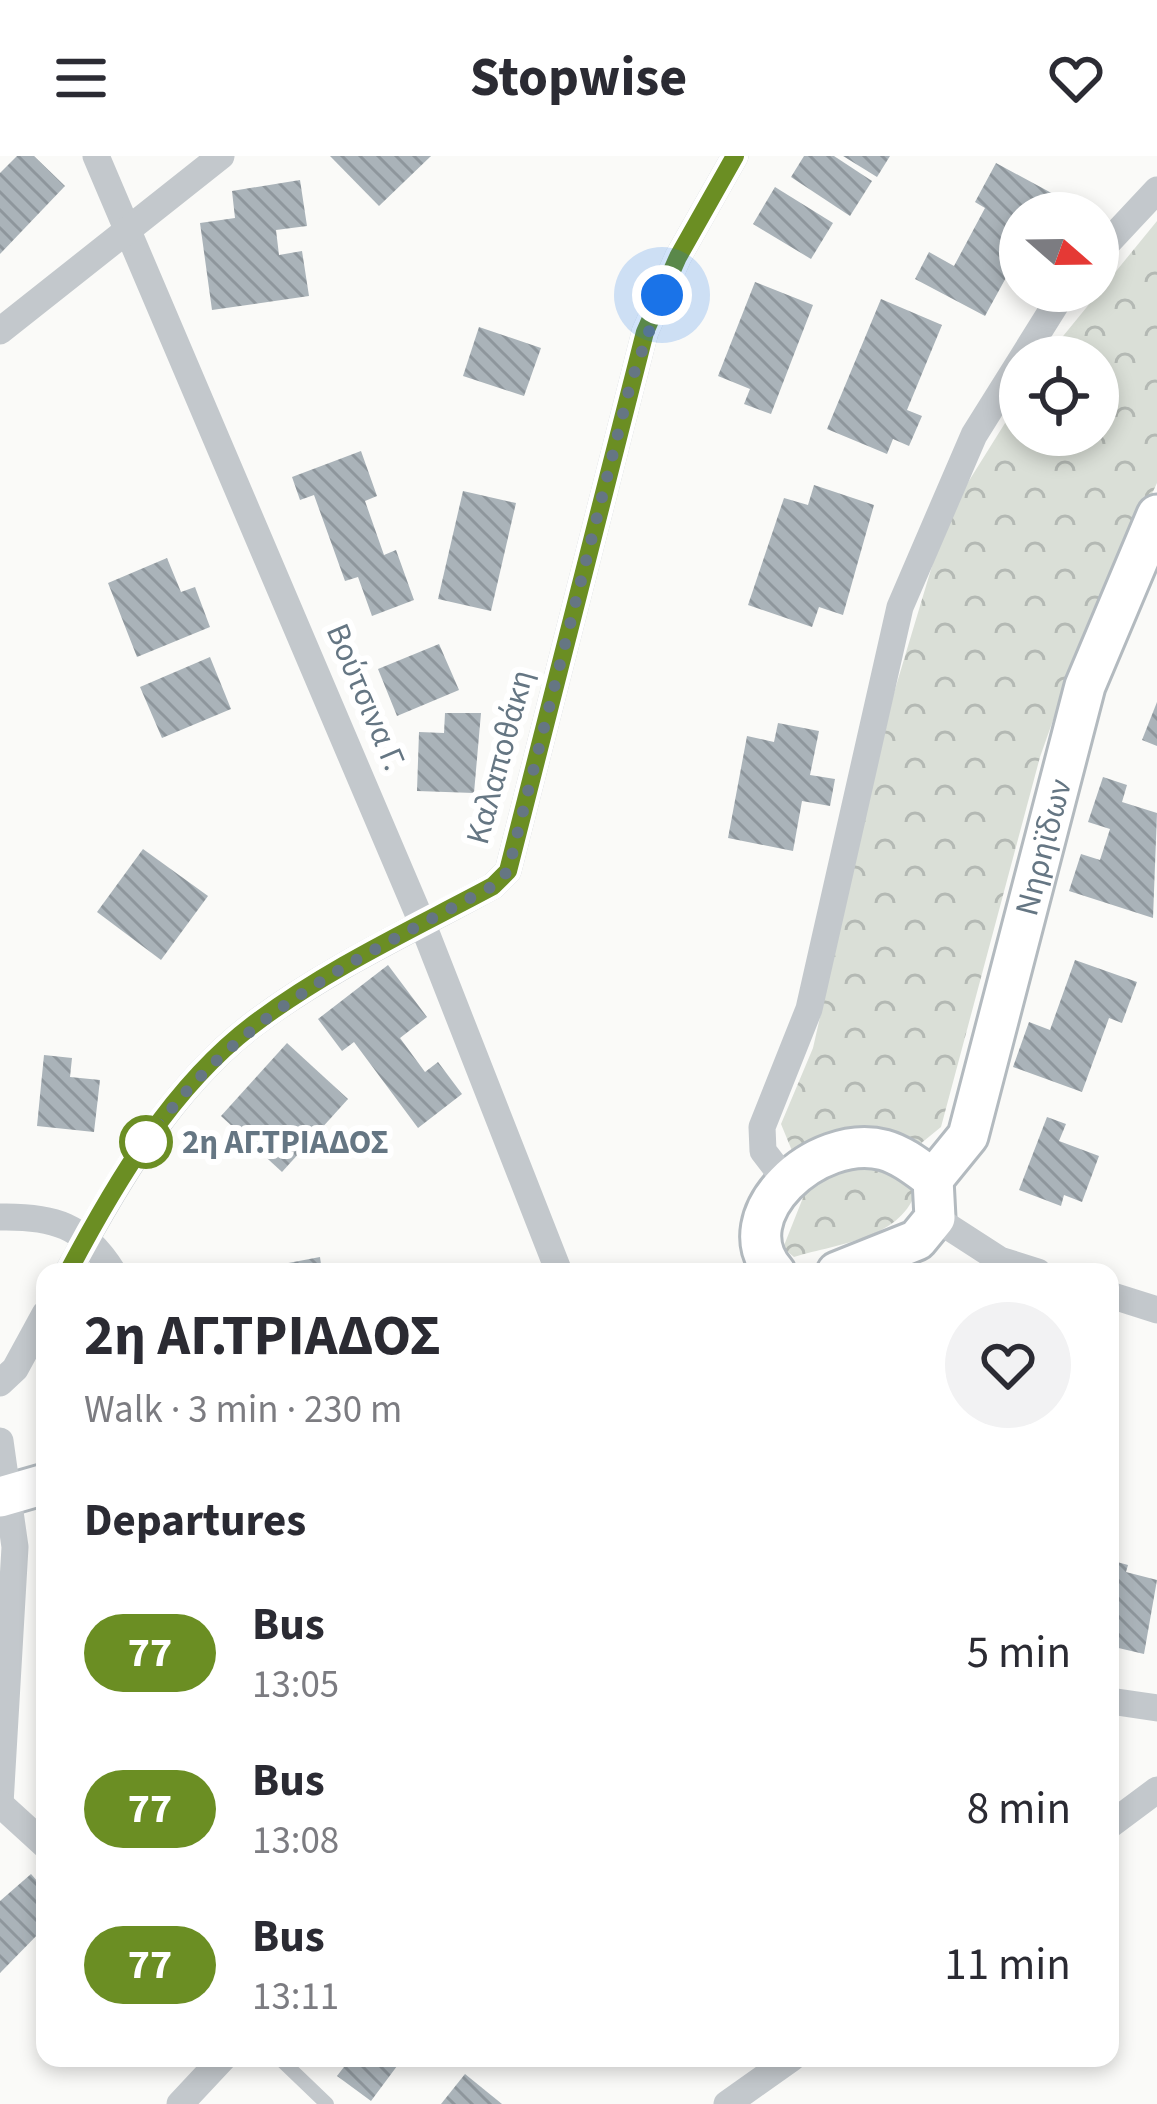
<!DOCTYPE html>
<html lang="en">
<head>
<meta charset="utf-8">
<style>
  :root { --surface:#fff; --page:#f2f2f3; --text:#2b2b33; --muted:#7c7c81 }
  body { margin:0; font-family:"Source Sans 3",sans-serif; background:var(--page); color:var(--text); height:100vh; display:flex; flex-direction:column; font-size:45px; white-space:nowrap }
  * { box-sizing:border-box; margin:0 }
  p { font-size:39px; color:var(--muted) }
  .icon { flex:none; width:66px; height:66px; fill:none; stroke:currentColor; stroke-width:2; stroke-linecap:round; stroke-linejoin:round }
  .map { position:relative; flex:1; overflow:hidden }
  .panel { position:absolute; left:36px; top:1107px; width:1083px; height:804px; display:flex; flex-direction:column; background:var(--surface); border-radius:24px; box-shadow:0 6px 18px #0003 }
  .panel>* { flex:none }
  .badge { padding:0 24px; border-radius:39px; font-size:42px; line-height:78px }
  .needle { width:78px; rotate:110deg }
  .buttons { position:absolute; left:999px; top:36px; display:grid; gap:24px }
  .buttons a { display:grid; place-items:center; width:120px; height:120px; border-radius:50%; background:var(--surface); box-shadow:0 6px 18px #0003; font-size:60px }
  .you { position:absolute; width:60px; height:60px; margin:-30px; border:9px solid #fff; border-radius:50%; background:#1a73e8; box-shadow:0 0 0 18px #1a73e833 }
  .map>.badge { position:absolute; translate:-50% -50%; box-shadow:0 0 0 6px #fff }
  h2 { padding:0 48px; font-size:45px; line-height:108px }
  .round { display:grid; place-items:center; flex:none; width:126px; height:126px; border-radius:63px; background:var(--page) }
  .head { display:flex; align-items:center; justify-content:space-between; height:204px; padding:0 48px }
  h1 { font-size:57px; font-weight:700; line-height:90px }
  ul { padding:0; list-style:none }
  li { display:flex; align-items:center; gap:36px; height:156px; padding:0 48px }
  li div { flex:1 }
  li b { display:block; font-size:45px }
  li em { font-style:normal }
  li .badge { min-width:132px; font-weight:700; text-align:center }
  header { display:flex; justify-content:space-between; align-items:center; height:156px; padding:0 48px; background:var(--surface); font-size:54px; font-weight:700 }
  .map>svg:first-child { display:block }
  .park { fill:url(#park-crowns) }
  .building { fill:url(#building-back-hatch) }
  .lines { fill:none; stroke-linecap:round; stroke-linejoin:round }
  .secondary-casing { stroke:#b3babf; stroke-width:45 }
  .lane { stroke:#c3c8cc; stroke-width:14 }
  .street { stroke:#c3c8cc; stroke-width:27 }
  .secondary { stroke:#fff; stroke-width:39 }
  .line-casing { stroke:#fff; stroke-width:27 }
  .line { stroke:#6b8e23; stroke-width:18 }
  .walk { stroke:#657683; stroke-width:12; stroke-dasharray:0 21.6 }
  .stop-dot { fill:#fff; stroke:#6b8e23; stroke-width:6 }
  .labels { text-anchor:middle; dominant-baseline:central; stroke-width:12; stroke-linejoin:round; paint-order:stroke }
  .street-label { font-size:33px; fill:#657683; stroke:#fff }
  .stop-label { font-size:33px; font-weight:bold; fill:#657683; stroke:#fff; text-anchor:start }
</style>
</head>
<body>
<header><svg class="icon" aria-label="menu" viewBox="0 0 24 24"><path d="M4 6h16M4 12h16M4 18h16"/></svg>Stopwise<svg class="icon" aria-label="heart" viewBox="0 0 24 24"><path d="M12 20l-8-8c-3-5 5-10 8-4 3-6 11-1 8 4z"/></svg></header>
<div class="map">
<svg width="1157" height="1948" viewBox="0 0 1157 1948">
  <defs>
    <pattern id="park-crowns" width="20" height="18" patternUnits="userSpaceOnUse" patternTransform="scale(3)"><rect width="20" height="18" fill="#dadfd7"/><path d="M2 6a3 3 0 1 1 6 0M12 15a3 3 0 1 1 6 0" fill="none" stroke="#b4b9b4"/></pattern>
    <pattern id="building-back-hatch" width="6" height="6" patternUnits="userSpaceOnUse" patternTransform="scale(3)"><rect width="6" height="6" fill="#aab3b9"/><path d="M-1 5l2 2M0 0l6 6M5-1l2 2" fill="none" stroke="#8e969c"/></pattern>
  </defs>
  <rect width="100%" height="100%" fill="#fafaf8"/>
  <g class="park">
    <path d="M1157,65V327L1073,508L1040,601L941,971L914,993L887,972H851L795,1002L781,968L813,892L893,540L947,360L1020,243V279H1098V201H1046Z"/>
    <path d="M843,1009L891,1013L917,1032C903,1083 840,1087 794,1101L783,1092L810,1024Z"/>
  </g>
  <g class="building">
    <path d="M17,0H34L65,30L0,98V17Z"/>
    <path d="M330,0H431L379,50Z"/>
    <path d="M804,0H834L872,25L850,60L791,21Z"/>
    <path d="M843,0H890L877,21Z"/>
    <path d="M996,7L1057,40L1048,57H1020V110L1014,107L985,160L915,123L929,96L954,110L985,52L975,46Z"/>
    <path d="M300,24L307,70L276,74L279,99L302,95L309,140L212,154L200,67L235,62L232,35Z"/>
    <path d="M775,31L833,67L811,103L753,68Z"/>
    <path d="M755,126L813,149L771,258L744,248L750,233L718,220Z"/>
    <path d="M881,143L942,169L907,254L922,260L909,290L893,283L887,298L827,273Z"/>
    <path d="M479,171L541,192L524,240L463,220Z"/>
    <path d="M361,295L377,340L365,345L384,399L396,394L414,444L372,460L358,421L345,425L314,339L300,344L292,321Z"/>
    <path d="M814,329L874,349L843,459L819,451L812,471L748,449L784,342L808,349Z"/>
    <path d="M463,335L516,347L491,455L438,443Z"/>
    <path d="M167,402L181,436L195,431L210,471L137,501L108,427Z"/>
    <path d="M439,488L459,534L397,560L378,513Z"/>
    <path d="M210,501L231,553L162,582L140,531Z"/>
    <path d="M1157,546V590L1142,584Z"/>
    <path d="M445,557H481L474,637L417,635L419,576L444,577Z"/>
    <path d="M778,567L819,575L810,619L835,623L830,650L802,645L793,695L728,682L747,580L774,586Z"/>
    <path d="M1103,621L1127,629L1122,646L1157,657L1153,762L1069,735L1081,698L1100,704L1110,673L1088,666Z"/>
    <path d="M143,693L208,740L161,804L97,756Z"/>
    <path d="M1075,804L1137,826L1122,867L1109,862L1082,936L1013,911L1029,866L1050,874Z"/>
    <path d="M388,809L427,861L400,882L425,916L438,906L462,938L418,972L354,886L342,895L318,863Z"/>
    <path d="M287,887L348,943L282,1016L221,960Z"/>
    <path d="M44,899L72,902L70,921L100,924L94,976L37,970Z"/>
    <path d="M1047,961L1066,968L1059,985L1099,1000L1082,1046L1064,1039L1061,1050L1019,1034Z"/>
    <path d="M320,1101L322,1116H251V1114Z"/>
    <path d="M1110,1404L1128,1409L1126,1416L1157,1424L1144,1498L1110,1490Z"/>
    <path d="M31,1718L45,1734V1771L0,1817V1745Z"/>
    <path d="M340,1902H403L371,1945L337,1920L347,1907Z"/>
    <path d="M465,1918L502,1948H441Z"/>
  </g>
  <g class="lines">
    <defs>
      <g id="secondary">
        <path id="s1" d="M933,1023L968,980L1085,530L1157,359"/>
        <path d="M775,1116C725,1060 817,976 884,994C902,999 918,1012 933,1023L935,1062L917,1084L837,1116"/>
        <path d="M0,1341L45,1328"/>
      </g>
    </defs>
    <use href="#secondary" class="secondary-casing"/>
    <path class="lane" d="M279,1902L327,1948"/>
    <g class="street">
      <path d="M96,0L423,769L559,1116"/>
      <path d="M1098,97L1157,34"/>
      <path d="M0,175L221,0"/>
      <path d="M786,1025L763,995L762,971L809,853L900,451L974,279L1064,135"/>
      <path d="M0,1061C53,1060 84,1069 113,1116"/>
      <path d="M935,1062L1000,1104L1038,1116"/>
      <path d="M68,1116C116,1027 172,930 254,868C328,812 413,774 493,730L508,715L645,176L678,101L735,0"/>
      <path d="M1110,1139L1157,1154"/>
      <path d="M0,1227L15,1213L45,1158"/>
      <path d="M0,1285L15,1391L0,1648"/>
      <path d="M1110,1545L1157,1552"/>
      <path d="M0,1648L45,1689"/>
      <path d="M1110,1669L1157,1634"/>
      <path d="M180,1948L223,1902"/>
      <path d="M727,1948L792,1902"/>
    </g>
    <use href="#secondary" class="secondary"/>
  </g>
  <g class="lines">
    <defs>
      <path id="line" d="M68,1116C115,1027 172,930 254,868C328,812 413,773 493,730L508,715L645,176L678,101L735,0"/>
    </defs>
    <use href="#line" class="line-casing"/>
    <use href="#line" class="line"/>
    <path class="walk" d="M146,986C237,857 359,802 493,730L508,715L631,226L662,139"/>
  </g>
  <circle class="stop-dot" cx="146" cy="986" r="24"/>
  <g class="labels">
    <g class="street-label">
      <text transform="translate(366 541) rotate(67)">Βούτσινα Γ.</text>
      <text transform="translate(500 601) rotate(-75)">Καλαποθάκη</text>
      <text stroke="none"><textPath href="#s1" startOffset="354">Νηρηϊδων</textPath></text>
    </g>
    <g class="stop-label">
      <text x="182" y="986">2η ΑΓ.ΤΡΙΑΔΟΣ</text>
    </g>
  </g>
</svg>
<div class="buttons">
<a><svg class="needle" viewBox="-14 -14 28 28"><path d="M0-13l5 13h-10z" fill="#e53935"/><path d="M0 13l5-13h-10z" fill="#7c7c81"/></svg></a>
<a><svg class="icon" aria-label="locate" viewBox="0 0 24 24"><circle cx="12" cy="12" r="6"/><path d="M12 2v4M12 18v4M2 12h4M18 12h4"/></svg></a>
</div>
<div class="you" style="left:662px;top:139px"></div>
<section class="panel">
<div class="head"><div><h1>2η ΑΓ.ΤΡΙΑΔΟΣ</h1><p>Walk · 3 min · 230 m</p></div><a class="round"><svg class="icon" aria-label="heart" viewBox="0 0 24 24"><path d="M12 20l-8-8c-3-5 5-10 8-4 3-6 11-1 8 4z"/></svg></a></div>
<h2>Departures</h2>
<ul>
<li><span class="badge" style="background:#6b8e23;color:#fff">77</span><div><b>Bus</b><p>13:05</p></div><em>5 min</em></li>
<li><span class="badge" style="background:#6b8e23;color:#fff">77</span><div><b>Bus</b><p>13:08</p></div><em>8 min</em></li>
<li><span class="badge" style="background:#6b8e23;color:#fff">77</span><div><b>Bus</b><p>13:11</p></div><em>11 min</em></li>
</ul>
</section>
</div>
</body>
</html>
